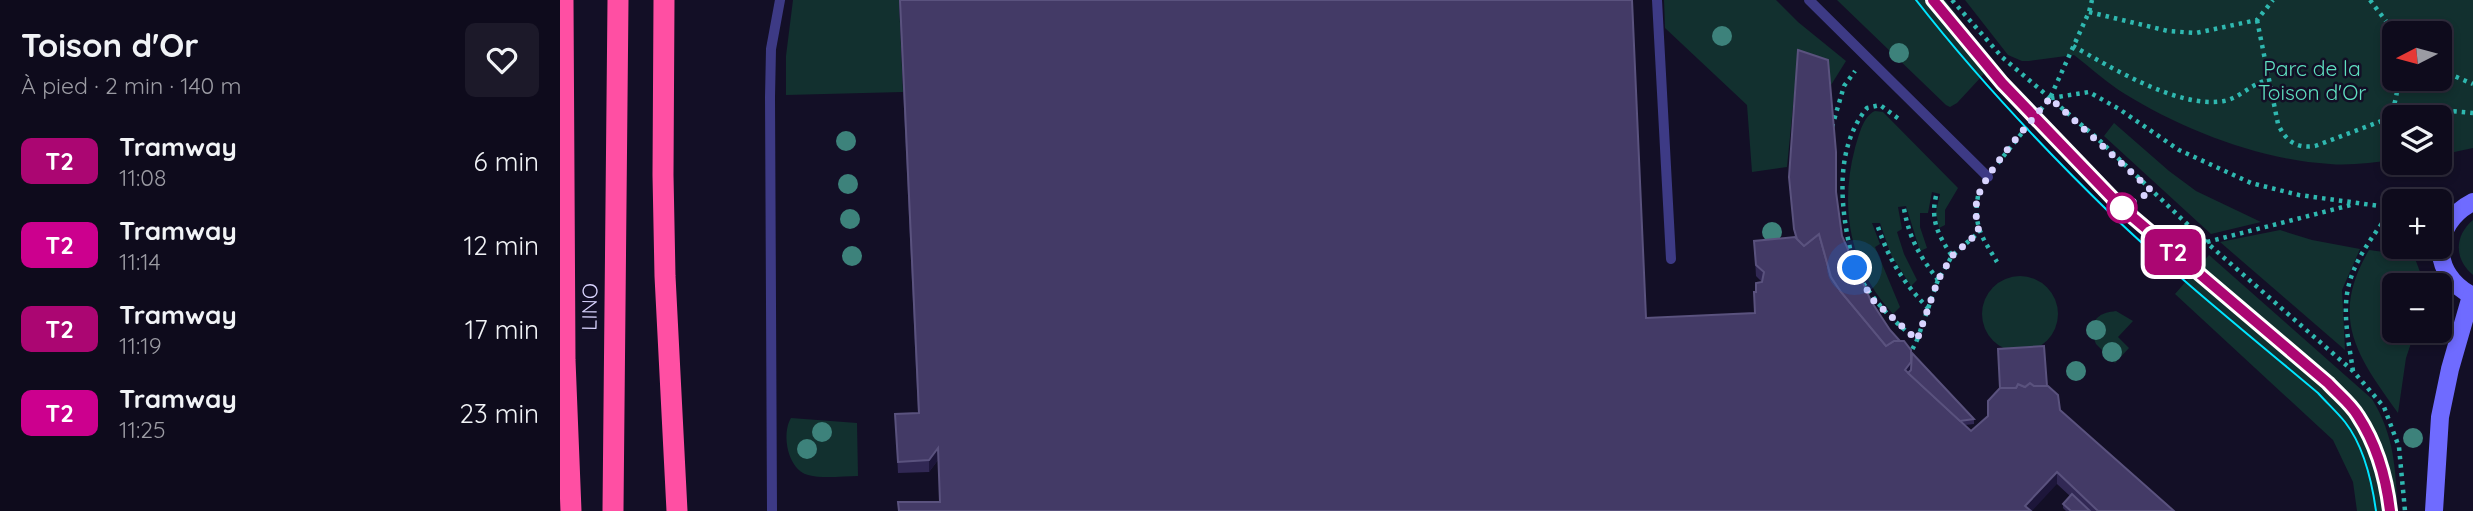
<!DOCTYPE html>
<html lang="fr">
<head>
<meta charset="utf-8">
<style>
  :root { --surface:#0e0b1c; --page:#1c1929; --text:#f1f3f6; --muted:#9b9ba3; --line:#2e2b3b }
  body { margin:0; font-family:Quicksand,sans-serif; background:var(--page); color:var(--text); height:100vh; display:flex; flex-direction:column; font-size:26px; white-space:nowrap }
  * { box-sizing:border-box; margin:0 }
  p { font-size:23px; color:var(--muted) }
  .icon { flex:none; width:38px; height:38px; fill:none; stroke:currentColor; stroke-width:2; stroke-linecap:round; stroke-linejoin:round }
  .map { position:relative; flex:1; overflow:hidden }
  .details { display:flex; flex-direction:column; background:var(--surface); width:560px }
  .details>* { flex:none }
  .badge { padding:0 14px; border-radius:10px; font-size:24px; line-height:46px }
  .needle { width:46px; rotate:264deg }
  .controls { position:absolute; left:1822px; top:21px; display:grid; gap:14px }
  .controls a { display:grid; place-items:center; width:70px; height:70px; border-radius:10px; background:var(--surface); box-shadow:0 4px 10px #0003,0 0 0 2px var(--line); font-size:35px }
  .you { position:absolute; width:35px; height:35px; margin:-18px; border:5px solid #fff; border-radius:50%; background:#1a73e8; box-shadow:0 0 0 10px #1a73e833 }
  .map>.badge { position:absolute; translate:-50% -50%; box-shadow:0 0 0 4px #fff }
  .round { display:grid; place-items:center; flex:none; width:74px; height:74px; border-radius:10px; background:var(--page) }
  .summary { display:flex; align-items:center; justify-content:space-between; height:119px; padding:0 21px }
  h1 { font-size:33px; font-weight:700; line-height:52px }
  ul { padding:0; list-style:none }
  li { display:flex; align-items:center; gap:21px; height:84px; padding:0 21px }
  li div { flex:1 }
  li b { display:block; font-size:26px }
  li em { font-style:normal }
  li .badge { min-width:77px; font-weight:700; text-align:center }
  main { display:flex; flex:1; min-height:0 }
  .map>svg:first-child { display:block }
  .green { fill:#12302f; fill-rule:evenodd }
  .lines { fill:none; stroke-linecap:round; stroke-linejoin:round }
  .path { stroke:#2fb8b0; stroke-width:4.5; stroke-dasharray:3.5 5; stroke-linecap:butt }
  .lane { stroke:#3d3a85; stroke-width:10 }
  .secondary { stroke:#6f6bff; stroke-width:18 }
  .highway { stroke:#ff4fa3; stroke-width:21 }
  .tram { stroke:#00e5ff; stroke-width:2 }
  .tree { fill:#3d827b }
  .wall { fill:#312854 }
  .shaded-wall { fill:#1d163a }
  .building { fill:#433a66; stroke:#5a527e; stroke-width:2 }
  .line-casing { stroke:#fff; stroke-width:16 }
  .line { stroke:#ab0672; stroke-width:10 }
  .walk { stroke:#d9d4ff; stroke-width:7; stroke-dasharray:0 12.6 }
  .stop-dot { fill:#fff; stroke:#ab0672; stroke-width:3.5 }
  .labels { text-anchor:middle; dominant-baseline:central; stroke-width:5; stroke-linejoin:round; paint-order:stroke }
  .park-label { font-size:21px; fill:#5fe0c0; stroke:#130f26 }
  .street-label { font-size:21px; fill:#d9d4ff; stroke:#130f26 }
</style>
</head>
<body>
<main>
<section class="details">
<div class="summary"><div><h1>Toison d'Or</h1><p>À pied · 2 min · 140 m</p></div><a class="round"><svg class="icon" aria-label="heart" viewBox="0 0 24 24"><path d="M12 20l-8-8c-3-5 5-10 8-4 3-6 11-1 8 4z"/></svg></a></div>
<ul>
<li><span class="badge" style="background:#ab0672;color:#fff">T2</span><div><b>Tramway</b><p>11:08</p></div><em>6 min</em></li>
<li><span class="badge" style="background:#cc008e;color:#fff">T2</span><div><b>Tramway</b><p>11:14</p></div><em>12 min</em></li>
<li><span class="badge" style="background:#ab0672;color:#fff">T2</span><div><b>Tramway</b><p>11:19</p></div><em>17 min</em></li>
<li><span class="badge" style="background:#cc008e;color:#fff">T2</span><div><b>Tramway</b><p>11:25</p></div><em>23 min</em></li>
</ul>
</section>
<div class="map">
<svg width="1913" height="511" viewBox="0 0 1913 511">
  <rect width="100%" height="100%" fill="#130f26"/>
  <g class="green">
    <path d="M233,0H339L343,92L226,95V56Z"/>
    <path d="M1104,0H1216L1238,22L1286,61L1271,85L1268,64L1238,55L1227,167L1192,172L1187,105L1105,28Z"/>
    <path d="M1277,0H1385L1434,63L1397,103L1390,107L1386,105Z"/>
    <path d="M1405,0H1913V148L1880,155V117H1834V160C1813,162 1791,166 1770,164C1701,160 1623,130 1565,94C1547,83 1531,68 1514,55L1469,61H1462L1448,55ZM1834,33H1880V79H1834Z"/>
    <path d="M1315,111L1323,112L1398,188L1385,210V225L1379,228L1376,212L1380,194L1372,192L1368,213H1360V227L1367,248L1360,251L1346,206L1338,207L1342,229L1337,232L1344,254L1357,280L1351,286L1331,255L1320,223H1312L1320,244L1315,247L1340,307L1333,314C1290,268 1279,208 1295,148C1299,135 1303,116 1315,111Z"/>
    <path d="M1554,123L1609,171L1636,191L1701,222L1651,234L1544,136Z"/>
    <path d="M1913,220V275C1894,259 1894,236 1913,220Z"/>
    <path d="M1720,230L1752,240L1800,249L1782,290L1785,350L1660,242Z"/>
    <path d="M1809,250L1854,256L1865,285H1834V331H1855L1846,358L1838,413C1797,356 1769,318 1809,250Z"/>
    <path d="M1649,255L1812,399C1835,437 1835,468 1838,511H1797L1793,482L1773,440L1615,294Z"/>
    <circle cx="1460" cy="314" r="38"/>
    <path d="M1556,311L1573,321L1558,337L1569,348L1555,363L1536,344L1531,331C1535,316 1541,313 1556,311Z"/>
    <path d="M231,418L297,423L298,476C283,476 263,479 248,475C228,470 221,434 231,418Z"/>
  </g>
  <g class="lines">
    <g class="path">
      <path d="M1392,0L1442,57L1538,139L1646,242L1793,371L1824,407L1839,447L1845,511"/>
      <path d="M1810,0L1835,33"/>
      <path d="M1529,12L1608,31L1636,33L1697,20L1713,0"/>
      <path d="M1697,20L1718,124C1725,140 1736,149 1755,146L1824,120C1836,109 1837,94 1838,79"/>
      <path d="M1513,46C1552,68 1619,109 1664,101C1680,98 1692,83 1708,80"/>
      <path d="M1880,70L1913,84"/>
      <path d="M1491,98L1529,92L1559,109L1619,150L1691,183L1739,195L1834,208"/>
      <path d="M1834,106L1913,113"/>
      <path d="M1272,127L1284,86L1295,71"/>
      <path d="M1438,163L1490,98L1529,12L1532,0"/>
      <path d="M1376,196C1370,221 1379,236 1392,256"/>
      <path d="M1418,196C1413,226 1422,237 1437,262"/>
      <path d="M1344,209C1350,240 1359,255 1378,280"/>
      <path d="M1318,227C1329,260 1344,284 1369,309"/>
      <path d="M1647,242L1791,205"/>
      <path d="M1294,265C1281,215 1272,151 1307,108L1320,105L1339,119"/>
      <path d="M1299,276C1314,302 1333,321 1357,340L1350,354"/>
      <path d="M1357,340L1378,280L1392,256L1419,232"/>
      <path d="M1793,371C1790,350 1785,327 1786,305C1787,267 1812,238 1833,208"/>
    </g>
    <g class="lane">
      <path d="M1097,0L1111,259"/>
      <path d="M1249,0L1428,177"/>
      <path d="M212,511L210,97L211,49L220,0"/>
    </g>
    <g class="secondary">
      <path d="M1913,202C1870,224 1870,275 1913,296"/>
      <path d="M1874,511L1880,417L1890,369L1911,296"/>
    </g>
    <g class="highway">
      <path d="M3,0L5,360L11,511"/>
      <path d="M104,0L103,175L105,276L117,511"/>
      <path d="M53,511L58,0"/>
    </g>
    <g class="tram">
      <path d="M1356,0C1416,77 1483,148 1553,216C1618,278 1689,335 1758,393C1767,403 1777,412 1785,422C1803,445 1812,482 1816,511"/>
      <path d="M1373,0L1442,83L1562,208L1768,383C1778,394 1791,404 1798,416C1817,445 1826,477 1830,511"/>
    </g>
  </g>
  <g class="tree">
    <circle cx="1162" cy="36" r="10"/>
    <circle cx="1339" cy="53" r="10"/>
    <circle cx="286" cy="141" r="10"/>
    <circle cx="288" cy="184" r="10"/>
    <circle cx="290" cy="219" r="10"/>
    <circle cx="1212" cy="232" r="10"/>
    <circle cx="292" cy="256" r="10"/>
    <circle cx="1536" cy="330" r="10"/>
    <circle cx="1552" cy="352" r="10"/>
    <circle cx="1516" cy="371" r="10"/>
    <circle cx="262" cy="432" r="10"/>
    <circle cx="1853" cy="438" r="10"/>
    <circle cx="247" cy="449" r="10"/>
  </g>
  <path class="wall" d="M339,0H1072L1086,318L1194,313L1196,292L1202,282L1196,276L1194,241L1235,238L1229,182L1276,192L1282,236L1311,301L1330,330L1351,358L1414,419V424L1405,425L1411,431L1487,386L1500,410L1614,511H1506L1503,508V504L1510,496L1497,484L380,502L378,460L369,472L338,473L335,414L358,413Z"/>
  <g class="shaded-wall">
    <path d="M1351,362V374L1345,370Z"/>
    <path d="M378,448V460L369,472V460Z"/>
    <path d="M1497,472V484L1472,511L1465,506Z"/>
  </g>
  <g class="building">
    <path d="M340,0H1072L1086,318L1195,313L1194,292H1196V283L1202,282L1204,272L1196,265L1194,241L1235,237L1244,246L1259,234L1271,277L1281,292L1326,346L1334,341H1344L1351,350V362L1345,370L1411,431L1428,416V401L1440,388H1456L1458,384L1465,387L1470,383L1474,386H1488L1498,395L1500,410L1614,511H1538L1497,472L1465,506L1471,511H339L338,502H380L378,448L369,460L338,462L335,414L359,413Z"/>
    <path d="M1238,50L1268,60L1276,152V192L1282,236L1311,301L1330,330L1340,341H1334L1326,346L1281,292L1271,277L1259,234L1244,246L1237,239L1234,229L1229,177Z"/>
    <path d="M1484,346L1487,386H1474L1470,383L1465,387L1458,384L1456,388H1440L1438,349Z"/>
    <path d="M1352,353L1414,419L1400,421L1348,373L1351,370Z"/>
    <path d="M1512,494L1530,511H1511L1503,504Z"/>
  </g>
  <g class="lines">
    <defs>
      <path id="line" d="M1373,0L1442,83L1562,208L1768,383C1778,394 1791,404 1798,416C1817,445 1826,477 1830,511"/>
    </defs>
    <use href="#line" class="line-casing"/>
    <use href="#line" class="line"/>
    <path class="walk" d="M1295,268L1312,299L1357,340L1378,280L1392,256L1419,232C1416,219 1414,206 1419,194C1430,166 1470,123 1490,98L1592,191L1562,208"/>
  </g>
  <circle class="stop-dot" cx="1562" cy="208" r="14"/>
  <g class="labels">
    <g class="park-label">
      <text x="1752" y="68">Parc de la<tspan x="1752" dy="24">Toison d'Or</tspan></text>
    </g>
    <g class="street-label">
      <text transform="translate(29 307) rotate(-89)">LINO</text>
    </g>
  </g>
</svg>
<div class="controls">
<a><svg class="needle" viewBox="-14 -14 28 28"><path d="M0-13l5 13h-10z" fill="#e53935"/><path d="M0 13l5-13h-10z" fill="#9b9ba3"/></svg></a>
<a><svg class="icon" aria-label="layers" viewBox="0 0 24 24"><path d="M12 4l9 5-9 5-9-5zM3 14l9 5 9-5"/></svg></a>
<a>+</a>
<a>−</a>
</div>
<div class="you" style="left:1295px;top:268px"></div>
<b class="badge" style="left:1613px;top:252px;background:#ab0672;color:#fff">T2</b>
</div>
</main>
</body>
</html>
